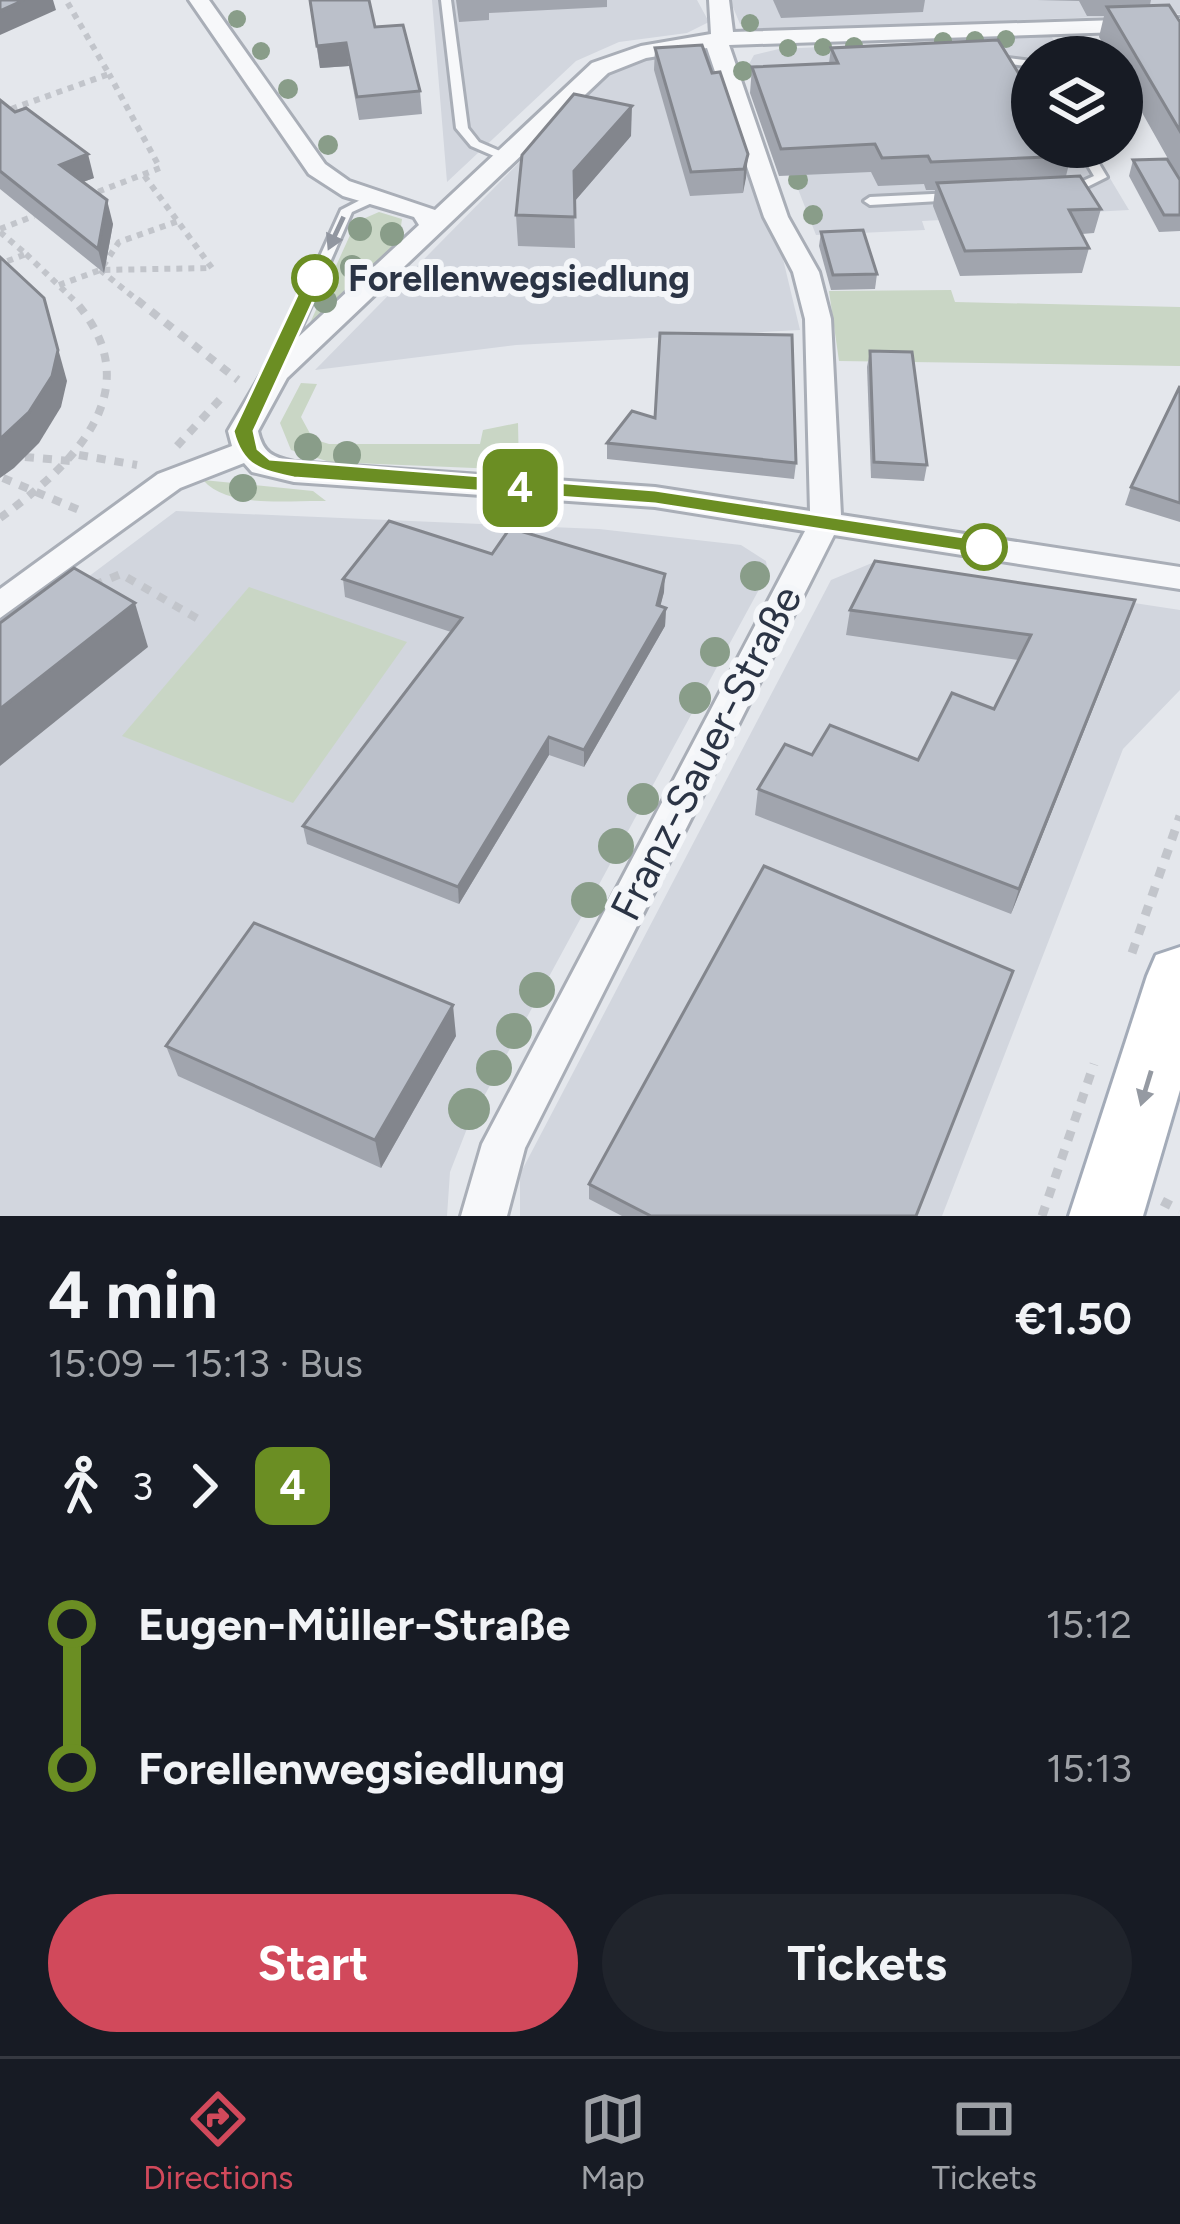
<!DOCTYPE html>
<html lang="en">
<head>
<meta charset="utf-8">
<style>
  :root { --surface:#171b24; --page:#20242c; --text:#f1f3f6; --muted:#9ea1a6; --line:#363941; --accent:#d1495b }
  body { margin:0; font-family:Figtree,sans-serif; background:var(--page); color:var(--text); height:100vh; display:flex; flex-direction:column; font-size:45px; white-space:nowrap }
  * { box-sizing:border-box; margin:0 }
  p { font-size:39px; color:var(--muted) }
  .icon { flex:none; width:66px; height:66px; fill:none; stroke:currentColor; stroke-width:2; stroke-linecap:round; stroke-linejoin:round }
  .map { position:relative; height:1216px; overflow:hidden }
  .side { display:flex; flex-direction:column; background:var(--surface); flex:1 }
  .side>* { flex:none }
  .badge { padding:0 24px; border-radius:18px; font-size:42px; line-height:78px }
  .tools { position:absolute; left:1011px; top:36px; display:grid; gap:24px }
  .tools a { display:grid; place-items:center; width:132px; height:132px; border-radius:50%; background:var(--surface); box-shadow:0 6px 18px #0003; font-size:60px }
  .map>.badge { position:absolute; translate:-50% -50%; box-shadow:0 0 0 6px #fff }
  .legs { display:flex; align-items:center; gap:18px; height:132px; padding:0 48px; font-size:39px }
  .legs p { margin-inline-start:auto }
  .headline { display:flex; align-items:center; justify-content:space-between; height:204px; padding:0 48px }
  h1 { font-size:66px; font-weight:700; line-height:90px }
  .cta { display:flex; gap:24px; margin-top:auto; padding:24px 48px }
  .cta a { flex:1; height:138px; border-radius:72px; background:var(--accent); color:#fff; font-size:48px; font-weight:700; line-height:138px; text-align:center }
  .cta a+a { background:var(--page); color:var(--text) }
  ul { padding:0 48px; list-style:none }
  li { display:flex; align-items:center; gap:42px; height:144px; font-size:45px }
  li i { display:grid; place-items:center; width:18px; height:100%; margin:0 15px; background:currentColor }
  li i::after { content:''; width:30px; height:30px; margin:-15px; border:9px solid; border-radius:50%; background:var(--surface) }
  li p { margin-inline-start:auto }
  li:first-child i { background:linear-gradient(#0000 50%,currentColor 0) }
  li:last-child i { background:linear-gradient(currentColor 50%,#0000 0) }
  .dock { display:flex; justify-content:space-around; align-items:center; height:168px; border-top:3px solid var(--line); background:var(--surface); font-size:33px; color:var(--muted) }
  .dock a { display:grid; justify-items:center; gap:6px }
  .dock .current { color:var(--accent) }
  .map>svg:first-child { display:block }
  .built { fill:#d2d6de }
  .green { fill:#c9d6c5 }
  .lines { fill:none; stroke-linecap:round; stroke-linejoin:round }
  .service-casing { stroke:#a9aeb7; stroke-width:6 }
  .minor-casing { stroke:#a9aeb7; stroke-width:6 }
  .primary-casing { stroke:#a3abb8; stroke-width:6 }
  .path-far2 { stroke:#c2c5cb; stroke-width:6; stroke-dasharray:6 6; stroke-linecap:butt }
  .path-far1 { stroke:#c2c5cb; stroke-width:8; stroke-dasharray:9 9; stroke-linecap:butt }
  .path { stroke:#c2c5cb; stroke-width:9; stroke-dasharray:10 10; stroke-linecap:butt }
  .service { fill:#f7f8fa; fill-rule:evenodd }
  .minor { fill:#f7f8fa; fill-rule:evenodd }
  .primary { fill:#fff; fill-rule:evenodd }
  .tree { fill:#899d89 }
  .wall { fill:#a1a5ae }
  .shaded-wall { fill:#83868d }
  .building { fill:#bbc0ca; stroke:#83868d; stroke-width:3 }
  .oneway { fill:#9196a0 }
  .oneway2 { fill:#959aa2 }
  .line-1 { fill:#6b8e23; stroke:#fff; stroke-width:3 }
  .stop-1-dot { fill:#fff; stroke:#6b8e23; stroke-width:6 }
  .labels { text-anchor:middle; dominant-baseline:central; stroke-width:12; stroke-linejoin:round; paint-order:stroke }
  .far-stop-label { font-size:36px; font-weight:bold; fill:#2b3445; stroke:#f4f6f9; text-anchor:start }
  .street-label { font-size:42px; fill:#2b3445; stroke:#f4f6f9 }
</style>
</head>
<body>
<div class="map">
<svg width="1180" height="1216" viewBox="0 0 1180 1216">
  <rect width="100%" height="100%" fill="#e4e7ec"/>
  <g class="built">
    <path d="M432,0H697L709,22L687,33L619,42L576,61L447,182Z"/>
    <path d="M730,0H1180V14L762,30L740,24Z"/>
    <path d="M1051,36L1065,57H1032V147H1121L1093,150L1129,210L922,221L925,230L816,235L749,64L754,55L779,49Z"/>
    <path d="M705,49L756,195L778,238L800,330L516,345L315,370L605,75L647,58Z"/>
    <path d="M176,511L599,529L741,545L766,561L768,573L468,1126L450,1172L447,1216H0V643Z"/>
    <path d="M872,563L1180,610V690L1123,749L942,1216H520V1174L831,580Z"/>
  </g>
  <g class="green">
    <path d="M379,212L402,219L399,241L310,323L356,222Z"/>
    <path d="M951,290L955,302L1180,307V366L839,361L829,291Z"/>
    <path d="M301,383L317,384L301,417L313,439L329,444H480L483,430L518,423L519,470L330,462L291,450L280,423Z"/>
    <path d="M203,480L313,491L326,501C290,500 228,509 203,480Z"/>
    <path d="M249,587L407,642L293,803L122,736Z"/>
  </g>
  <g class="lines">
    <defs>
      <g id="service">
        <path d="M441,0H451L468,128L479,142L509,155V159H501L471,146L456,128Z"/>
        <path d="M992,56L1032,61V67L988,61V57Z"/>
        <path d="M1077,147H1089L1107,177L1069,196L1065,195V189L1094,176Z"/>
        <path d="M953,193L957,194V200L870,205L864,201L870,197Z"/>
        <path d="M370,195L374,196V202L352,212L284,367L277,371L272,370L270,367L341,210Z"/>
      </g>
      <path id="minor" d="M189,0H209L325,164L349,181L435,210L592,63L641,46L711,34L709,0H729L733,32L1180,18V30L729,45L788,217L819,272L831,319L841,515L1180,567V589L834,535L525,1148L507,1216H461L482,1144L805,531L655,507L294,482L252,472L244,463L180,488L0,618V589L158,474L232,446L228,431L265,368L419,225L414,217L343,196L309,174ZM707,48L764,217L793,272L805,319L810,511L655,487L294,462C272,457 263,453 258,431L287,378L608,73L646,58Z"/>
      <path id="primary" d="M1180,947V1090L1143,1216H1069L1147,976L1156,955Z"/>
    </defs>
    <use href="#service" class="service-casing"/>
    <use href="#minor" class="minor-casing"/>
    <use href="#primary" class="primary-casing"/>
    <g class="path-far2">
      <path d="M0,113L109,74L66,0"/>
      <path d="M87,196L160,168L109,74"/>
      <path d="M0,229L34,216"/>
      <path d="M0,232L26,254L0,264"/>
      <path d="M26,254L77,303"/>
      <path d="M103,266L119,242L181,220"/>
      <path d="M100,270L141,303"/>
      <path d="M59,285L100,270L212,268L143,174"/>
    </g>
    <g class="path-far1">
      <path d="M137,300L238,380"/>
      <path d="M177,446L224,395"/>
      <path d="M79,455L137,465"/>
      <path d="M25,457L71,461"/>
      <path d="M3,478L79,510"/>
      <path d="M0,518C74,464 153,389 74,300"/>
      <path d="M94,585L121,574L198,619"/>
    </g>
    <g class="path">
      <path d="M1132,953L1180,816"/>
      <path d="M1162,1201L1180,1210"/>
      <path d="M1042,1216L1094,1064"/>
    </g>
    <use href="#service" class="service"/>
    <use href="#minor" class="minor"/>
    <use href="#primary" class="primary"/>
  </g>
  <g class="tree">
    <circle cx="237" cy="19" r="9"/>
    <circle cx="750" cy="23" r="9"/>
    <circle cx="1006" cy="39" r="9"/>
    <circle cx="975" cy="40" r="9"/>
    <circle cx="943" cy="41" r="9"/>
    <circle cx="854" cy="46" r="9"/>
    <circle cx="823" cy="47" r="9"/>
    <circle cx="788" cy="48" r="9"/>
    <circle cx="261" cy="51" r="9"/>
    <circle cx="743" cy="71" r="10"/>
    <circle cx="288" cy="89" r="10"/>
    <circle cx="328" cy="145" r="10"/>
    <circle cx="798" cy="180" r="10"/>
    <circle cx="813" cy="215" r="10"/>
    <circle cx="360" cy="229" r="12"/>
    <circle cx="392" cy="234" r="12"/>
    <circle cx="352" cy="267" r="12"/>
    <circle cx="325" cy="301" r="12"/>
    <circle cx="308" cy="447" r="14"/>
    <circle cx="347" cy="455" r="14"/>
    <circle cx="243" cy="488" r="14"/>
    <circle cx="755" cy="576" r="15"/>
    <circle cx="715" cy="652" r="15"/>
    <circle cx="695" cy="698" r="16"/>
    <circle cx="643" cy="799" r="16"/>
    <circle cx="616" cy="846" r="18"/>
    <circle cx="589" cy="900" r="18"/>
    <circle cx="537" cy="990" r="18"/>
    <circle cx="514" cy="1031" r="18"/>
    <circle cx="494" cy="1068" r="18"/>
    <circle cx="469" cy="1109" r="21"/>
  </g>
  <g class="wall">
    <path d="M309,0L375,27L420,91L422,114L359,120L349,66L320,68Z"/>
    <path d="M456,0H607V7L489,13V20L459,22Z"/>
    <path d="M773,0H925L923,12L781,18Z"/>
    <path d="M1037,0H1151L1150,5L1180,22V180L1122,77V57H1111L1099,37L1104,16H1087L1079,1Z"/>
    <path d="M655,48L712,73L748,154L743,193L690,196L654,70Z"/>
    <path d="M831,48L1071,156L1066,176L1101,209L1094,233L1082,234L1089,248L1082,273L960,276L933,206L935,190H926L924,184L878,186L871,172L779,176L750,93L752,67L829,63Z"/>
    <path d="M0,100L94,178L83,182L113,224L104,273L0,189Z"/>
    <path d="M631,136L574,202L575,248L518,246L516,215Z"/>
    <path d="M1133,160L1180,180V231L1159,232L1129,176Z"/>
    <path d="M821,232L877,274L875,289L831,290L819,246Z"/>
    <path d="M870,351L927,465L924,481L871,478L867,367Z"/>
    <path d="M1180,386V522L1125,505L1131,487Z"/>
    <path d="M607,443L796,463L794,479L607,459Z"/>
    <path d="M492,554L664,592L660,606L666,608L665,626L584,767L549,755L459,904L307,844L303,826L451,632L345,597L343,579Z"/>
    <path d="M1135,600L1011,914L755,815L758,789L812,755L918,760L994,709L1018,660L846,635L850,610Z"/>
    <path d="M456,1036L381,1168L178,1076L166,1046Z"/>
    <path d="M589,1184L917,1216H622L589,1199Z"/>
  </g>
  <g class="shaded-wall">
    <path d="M24,0H53L56,10L0,35V11Z"/>
    <path d="M346,43L349,66L320,68L317,46Z"/>
    <path d="M632,106L631,136L574,202V171Z"/>
    <path d="M88,154L94,178L66,188L60,165Z"/>
    <path d="M748,154L746,178L743,193L744,169Z"/>
    <path d="M107,200L113,224L104,273L98,249Z"/>
    <path d="M44,298L67,381L61,407L39,443L14,468L0,478V439Z"/>
    <path d="M665,574L664,592L656,623L657,605Z"/>
    <path d="M1135,600L1126,626L1011,914L1019,889Z"/>
    <path d="M135,603L148,647L0,766V709Z"/>
    <path d="M666,608L665,626L584,767V750Z"/>
    <path d="M549,737V755L459,904L458,887Z"/>
    <path d="M453,1005L456,1036L381,1168L375,1140Z"/>
  </g>
  <g class="building">
    <path d="M0,0H24L0,11Z"/>
    <path d="M310,0H369L375,27L403,25L420,91L357,97L346,43L317,46Z"/>
    <path d="M1169,5L1180,22V131L1107,7Z"/>
    <path d="M998,40L1032,95V147H1065L1071,156L931,162L928,156L882,158L875,144L781,149L752,67L838,63L831,48Z"/>
    <path d="M702,45L712,73L720,72L748,154L744,169L691,172L655,48Z"/>
    <path d="M574,94L632,106L574,171L575,217L516,215L522,155Z"/>
    <path d="M0,100L15,112L26,108L88,154L60,165L107,200L98,249L0,171Z"/>
    <path d="M1167,159L1180,180V215H1164L1133,160Z"/>
    <path d="M1080,176L1101,209L1069,210L1089,248L965,251L937,183Z"/>
    <path d="M863,230L877,274L833,275L821,232Z"/>
    <path d="M0,257L44,298L58,350L52,376L29,412L0,439Z"/>
    <path d="M660,333L792,335L796,463L607,443L632,411L655,418Z"/>
    <path d="M870,351L912,352L927,465L874,462Z"/>
    <path d="M1180,386V503L1131,487Z"/>
    <path d="M389,521L492,554L510,528L665,574L657,605L666,608L584,750L549,737L458,887L303,826L462,618L343,579Z"/>
    <path d="M875,561L1135,600L1019,889L758,789L785,744L812,755L830,725L918,760L952,693L994,709L1031,635L850,610Z"/>
    <path d="M74,568L135,603L0,709V623Z"/>
    <path d="M764,866L1013,971L916,1216H651L589,1184Z"/>
    <path d="M254,923L453,1005L375,1140L166,1046Z"/>
  </g>
  <defs><path id="oneway-solid" d="M-6-.8H1V-3.2L6.5 0L1 3.2V.8H-6Z" transform="scale(3)"/></defs>
  <use class="oneway" href="#oneway-solid" transform="translate(336 233) rotate(115)"/>
  <use class="oneway2" href="#oneway-solid" transform="translate(1146 1088) rotate(107)"/>
  <path class="line-1" d="M315,273L324,278L254,431L258,449L270,459L655,490L984,540L995,547L984,555L655,504L294,478C261,471 242,467 233,431L305,278Z"/>
  <g class="stop-1-dot">
    <circle cx="315" cy="278" r="21"/>
    <circle cx="984" cy="547" r="21"/>
  </g>
  <g class="labels">
    <g class="far-stop-label">
      <text x="348" y="278">Forellenwegsiedlung</text>
    </g>
    <g class="street-label">
      <text transform="translate(706 753) rotate(-63)">Franz-Sauer-Straße</text>
    </g>
  </g>
</svg>
<div class="tools">
<a><svg class="icon" aria-label="layers" viewBox="0 0 24 24"><path d="M12 4l9 5-9 5-9-5zM3 14l9 5 9-5"/></svg></a>
</div>
<b class="badge" style="left:520px;top:488px;background:#6b8e23;color:#fff">4</b>
</div>
<section class="side">
<div class="headline"><div><h1>4 min</h1><p>15:09 – 15:13 · Bus</p></div><b>€1.50</b></div>
<div class="legs"><svg class="icon" aria-label="walk" viewBox="0 0 24 24"><circle cx="13" cy="4" r="2"/><path d="M13 8l-2 6 4 7M11 14l-3 7M7 12l3-4h3l4 4"/></svg>3<svg class="icon" aria-label="forward" viewBox="0 0 24 24"><path d="M9 5l7 7-7 7"/></svg><b class="badge" style="background:#6b8e23;color:#fff">4</b></div>
<ul>
<li><i style="color:#6b8e23"></i><b>Eugen-Müller-Straße</b><p>15:12</p></li>
<li><i style="color:#6b8e23"></i><b>Forellenwegsiedlung</b><p>15:13</p></li>
</ul>
<div class="cta"><a>Start</a><a>Tickets</a></div>
</section>
<nav class="dock">
<a class="current"><svg class="icon" aria-label="directions" viewBox="0 0 24 24"><path d="M12 3l9 9-9 9-9-9zM9 14v-3h6M13 9l2 2-2 2"/></svg>Directions</a>
<a><svg class="icon" aria-label="map" viewBox="0 0 24 24"><path d="M3 6l6-2 6 2 6-2v14l-6 2-6-2-6 2zM9 4v14M15 6v14"/></svg>Map</a>
<a><svg class="icon" aria-label="tickets" viewBox="0 0 24 24"><path d="M3 7h18v10H3zM15 7v10"/></svg>Tickets</a>
</nav>
</body>
</html>
